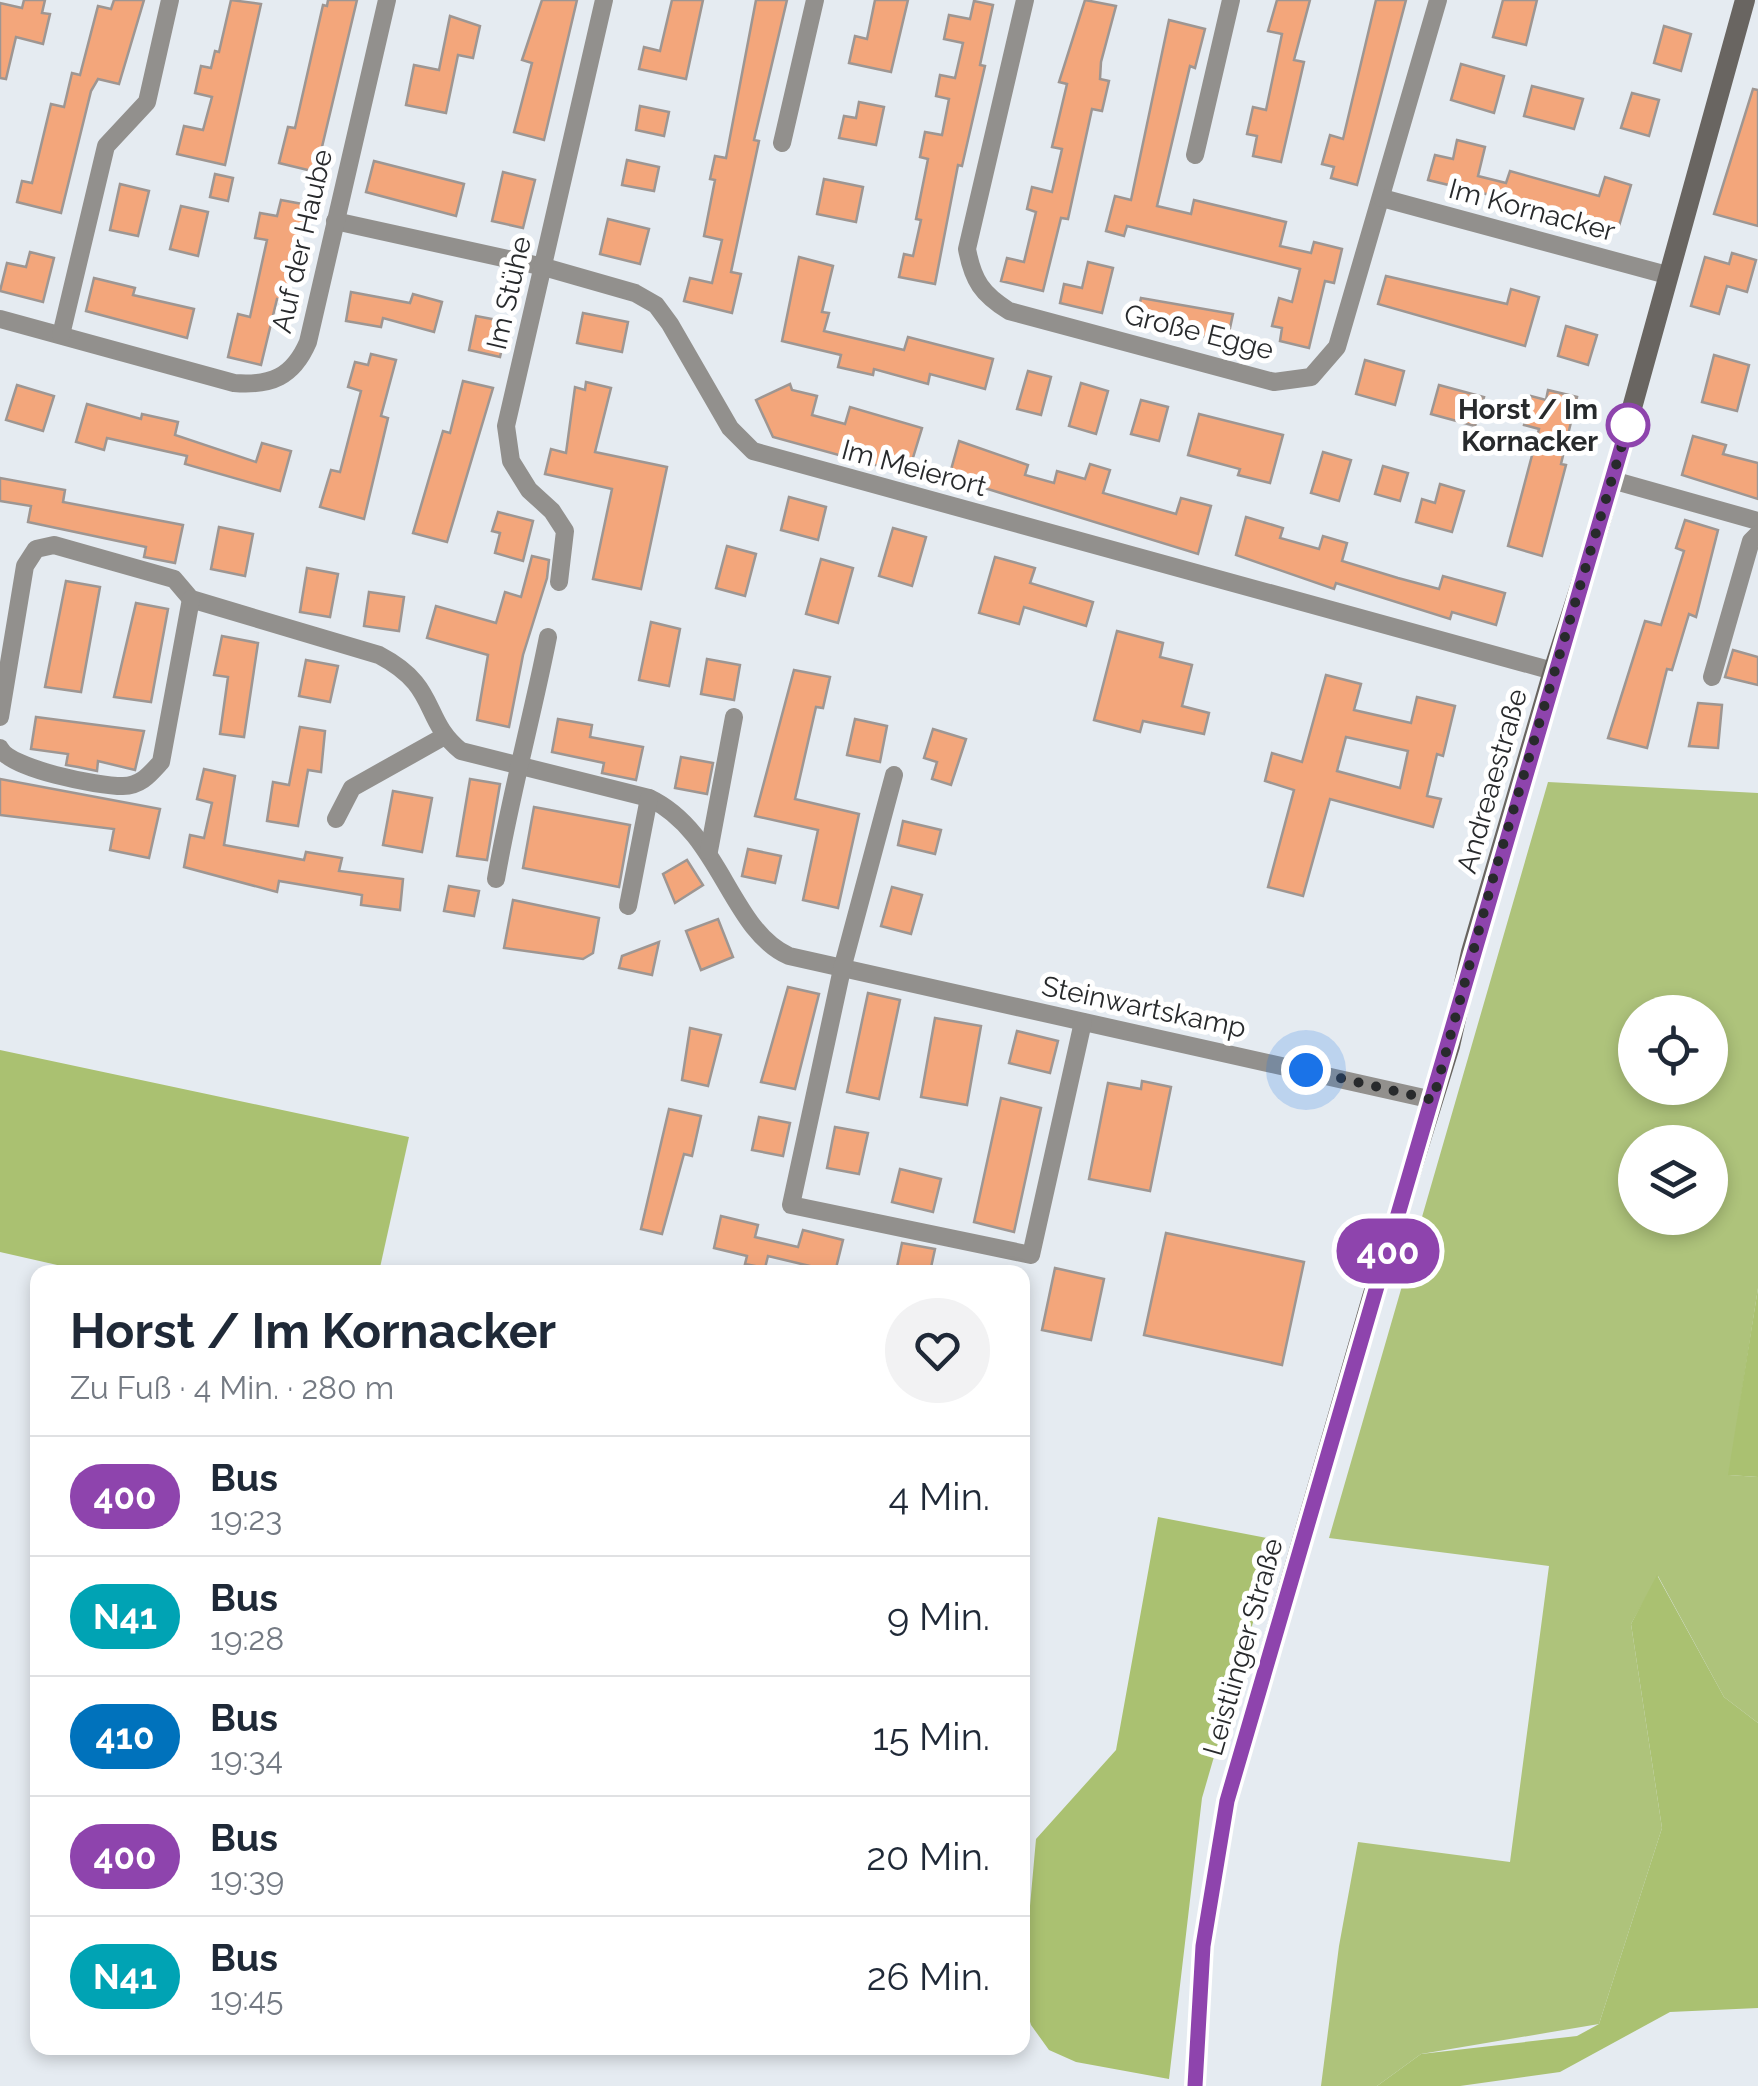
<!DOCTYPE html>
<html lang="de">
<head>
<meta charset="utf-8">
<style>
  :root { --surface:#fff; --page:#f2f2f3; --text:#1f2937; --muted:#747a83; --line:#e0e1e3 }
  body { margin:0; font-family:Raleway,sans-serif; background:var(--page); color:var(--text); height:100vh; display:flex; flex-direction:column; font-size:38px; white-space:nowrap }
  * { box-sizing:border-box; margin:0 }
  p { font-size:32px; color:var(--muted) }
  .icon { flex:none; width:55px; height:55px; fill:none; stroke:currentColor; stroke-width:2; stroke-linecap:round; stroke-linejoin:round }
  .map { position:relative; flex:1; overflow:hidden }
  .side { position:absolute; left:30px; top:1265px; width:1000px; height:790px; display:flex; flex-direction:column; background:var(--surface); border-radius:20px; box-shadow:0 5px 15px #0003 }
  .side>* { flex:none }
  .badge { padding:0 20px; border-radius:32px; font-size:35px; line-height:65px }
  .buttons { position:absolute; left:1618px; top:995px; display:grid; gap:20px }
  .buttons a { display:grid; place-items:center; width:110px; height:110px; border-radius:50%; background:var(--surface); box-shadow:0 5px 15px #0003; font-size:50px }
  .you { position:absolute; width:50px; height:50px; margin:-25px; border:8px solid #fff; border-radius:50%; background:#1a73e8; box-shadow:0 0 0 15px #1a73e833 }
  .map>.badge { position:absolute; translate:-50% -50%; box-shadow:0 0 0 5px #fff }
  .round { display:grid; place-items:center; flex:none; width:105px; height:105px; border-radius:52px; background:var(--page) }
  .summary { display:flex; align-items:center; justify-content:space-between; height:170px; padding:0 40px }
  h1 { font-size:48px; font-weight:700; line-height:75px }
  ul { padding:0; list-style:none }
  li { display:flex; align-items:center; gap:30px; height:120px; padding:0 40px; border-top:2px solid var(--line) }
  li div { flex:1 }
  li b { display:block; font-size:38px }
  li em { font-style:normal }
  li .badge { min-width:110px; font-weight:700; text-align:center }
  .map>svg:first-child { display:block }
  .green { fill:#aec37b; fill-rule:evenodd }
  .forest { fill:#aac171 }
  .building { fill:#f3a67b; stroke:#9e9692; stroke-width:2.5; fill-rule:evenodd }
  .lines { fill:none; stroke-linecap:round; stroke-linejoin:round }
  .street { stroke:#92908d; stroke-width:18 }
  .secondary { stroke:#696561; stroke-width:20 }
  .line-casing { stroke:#fff; stroke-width:22 }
  .line { stroke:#8e44ad; stroke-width:15 }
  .walk { stroke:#282a2c; stroke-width:10; stroke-dasharray:0 18 }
  .stop-dot { fill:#fff; stroke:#8e44ad; stroke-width:5 }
  .labels { text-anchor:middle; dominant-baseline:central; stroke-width:10; stroke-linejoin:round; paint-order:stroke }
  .street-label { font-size:28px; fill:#282a2c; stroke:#fff }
  .stop-label { font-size:28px; font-weight:bold; fill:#282a2c; stroke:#fff; text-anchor:end }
</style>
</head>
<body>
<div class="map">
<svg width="1758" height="2086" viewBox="0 0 1758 2086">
  <rect width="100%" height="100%" fill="#e5ebf1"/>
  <path class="green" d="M1548,782L1758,793V1288L1729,1475L1758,1477V1723L1724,1697L1658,1576L1631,1624L1662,1828L1599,2024L1421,2054L1377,2086H1321L1339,1946L1358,1842L1510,1862L1549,1566L1329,1538ZM1635,1012H1710V1088H1635ZM1635,1142H1710V1218H1635Z"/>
  <g class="forest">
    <path d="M0,1050L409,1137L379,1272H88L0,1252Z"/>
    <path d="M1758,1288V1477L1728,1475Z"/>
    <path d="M1158,1517L1277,1540L1202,1798L1169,2079L1076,2062L1049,2050L1031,2025L1022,1995L1036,1839L1116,1750Z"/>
    <path d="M1657,1575L1724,1697L1758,1723V2008L1670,2012L1560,2072L1460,2086H1377L1421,2054L1577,2036L1599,2024L1662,1828L1631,1624Z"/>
  </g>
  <g class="building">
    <path d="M24,0H45L42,13L50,14L43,44L16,37L6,79L0,78V3L22,8Z"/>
    <path d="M114,0H144L119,84L98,79L91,91L61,213L17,202L22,181L32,183L51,104L64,107L72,73L80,75L98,6L111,9Z"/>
    <path d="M231,0L261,4L225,165L177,154L184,126L203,130L212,97L195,93L201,66L211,68L215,51L219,52Z"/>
    <path d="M328,0H357L316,172L279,163L288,127L295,128L323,5L327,6Z"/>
    <path d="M542,0H577L544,140L514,132L532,63L522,60Z"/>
    <path d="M672,0H703L686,79L639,69L644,47L660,51Z"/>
    <path d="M756,0H787L754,140L759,141L731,272L741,274L732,313L684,301L690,278L712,283L722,240L704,236L715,180L710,179L715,156L726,158Z"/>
    <path d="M875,0H908L891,72L849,63L855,36L867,39Z"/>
    <path d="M1085,0L1116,6L1101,62L1100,79L1109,81L1102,111L1092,109L1068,219L1061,218L1043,291L1001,281L1007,258L1024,262L1036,212L1027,209L1032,187L1052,192L1062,149L1052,147L1067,84L1059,82Z"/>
    <path d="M1277,0H1310L1294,60L1304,62L1281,162L1253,156L1257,136L1247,134L1253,107L1266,110L1282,34L1268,31Z"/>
    <path d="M1376,0H1406L1357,185L1331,178L1334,167L1322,164L1330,135L1343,139Z"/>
    <path d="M1503,0H1537L1526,45L1493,37Z"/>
    <path d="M974,1L993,5L980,65L985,66L962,166L958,165L935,284L899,277L904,254L913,256L921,220L916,219L928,159L920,157L925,132L942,135L949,99L936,96L940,75L955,78L963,43L944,39L949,15L970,19Z"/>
    <path d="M450,16L480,26L473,58L458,55L446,113L406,105L414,65L439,70Z"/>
    <path d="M1169,20L1205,29L1195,68L1190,66L1157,206L1191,214L1194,200L1286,222L1280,246L1311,253L1314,242L1342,249L1334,283L1325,281L1309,348L1280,341L1282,328L1272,326L1279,298L1292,302L1300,269L1127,226L1124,236L1106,231L1115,196L1131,200Z"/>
    <path d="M1664,26L1691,34L1681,71L1654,63Z"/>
    <path d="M1461,64L1504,76L1494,113L1451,100Z"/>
    <path d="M1532,86L1583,99L1574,129L1524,116Z"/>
    <path d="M1753,89L1758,90V226L1714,214Z"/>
    <path d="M1632,93L1659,100L1649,136L1621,128Z"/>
    <path d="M859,102L884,107L876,145L839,138L844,116L856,118Z"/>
    <path d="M640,106L669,112L664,136L636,130Z"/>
    <path d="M1457,140L1485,147L1478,176L1506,183L1510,171L1599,196L1605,177L1631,185L1619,226L1428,180L1435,155L1453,159Z"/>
    <path d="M627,160L659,167L654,191L622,185Z"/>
    <path d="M374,161L464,184L456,216L366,192Z"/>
    <path d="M503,172L535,180L523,228L492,221Z"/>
    <path d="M215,174L233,178L228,201L210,197Z"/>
    <path d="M824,179L863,187L856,222L817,214Z"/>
    <path d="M120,184L149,191L138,236L110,230Z"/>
    <path d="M281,200L308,205L286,301L277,299L261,365L228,357L238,314L250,317L267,240L255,238L260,213L277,216Z"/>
    <path d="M181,206L208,212L198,256L170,249Z"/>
    <path d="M608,219L649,229L640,264L600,254Z"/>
    <path d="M30,252L54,258L43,302L0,291L7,263L26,267Z"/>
    <path d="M1732,253L1756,260L1747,292L1727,286L1719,314L1691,306L1705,257L1729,264Z"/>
    <path d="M799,257L833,266L822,312L829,313L824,331L904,350L908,337L993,359L985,389L930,374L928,384L874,369L873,375L838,367L841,355L782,341Z"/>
    <path d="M1088,262L1113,268L1102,313L1060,303L1064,284L1082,288Z"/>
    <path d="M1386,276L1507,304L1511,289L1539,297L1525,346L1378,304Z"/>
    <path d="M94,278L135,288L133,295L194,309L187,338L86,311Z"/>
    <path d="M351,292L410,303L413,294L442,302L434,332L383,318L381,327L346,321Z"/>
    <path d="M1141,298L1233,314L1227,342L1136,320Z"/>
    <path d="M583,313L628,322L622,352L577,343Z"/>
    <path d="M476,316L508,322L500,357L469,350Z"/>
    <path d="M1566,326L1597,335L1588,365L1558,356Z"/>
    <path d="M371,354L396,360L381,416L388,418L364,519L320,507L331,470L340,472L361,391L348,387L355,362L368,365Z"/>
    <path d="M1714,355L1749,365L1737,411L1702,402Z"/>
    <path d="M1365,360L1404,371L1395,405L1356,394Z"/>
    <path d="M1028,371L1051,377L1041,415L1017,409Z"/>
    <path d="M463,381L493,388L447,542L413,533L443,431L450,433Z"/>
    <path d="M586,382L611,388L595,452L667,467L641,589L593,579L612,489L545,474L551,449L566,453L575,387L585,390Z"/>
    <path d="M1081,383L1108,391L1096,434L1069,426Z"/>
    <path d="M790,384L792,390L817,396L812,415L845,424L850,407L922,428L908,474L773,437L756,400Z"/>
    <path d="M17,385L54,396L43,431L6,420Z"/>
    <path d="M1439,385L1484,397L1475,426L1431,414Z"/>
    <path d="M1548,390L1577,397L1561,464L1566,465L1542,556L1508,546L1539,429L1524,425L1531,396L1546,400Z"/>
    <path d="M1141,400L1168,407L1159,441L1131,434Z"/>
    <path d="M87,404L141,419L142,414L178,422L175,435L256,462L262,443L291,451L280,491L185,464L187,456L107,438L104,450L76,442Z"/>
    <path d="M1199,414L1283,435L1270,483L1238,475L1240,469L1188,455Z"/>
    <path d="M1693,436L1726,445L1723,454L1758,463V499L1682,475Z"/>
    <path d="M959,441L1028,465L1025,475L1054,483L1057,471L1085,479L1090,464L1110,470L1103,493L1176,514L1181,498L1211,506L1198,554L949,477Z"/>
    <path d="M1323,452L1351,460L1339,501L1311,493Z"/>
    <path d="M1383,466L1408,473L1400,501L1375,494Z"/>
    <path d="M0,478L65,490L63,502L183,525L175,563L144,557L146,547L28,522L31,506L0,501Z"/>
    <path d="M1440,484L1464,491L1452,532L1416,522L1422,499L1435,503Z"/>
    <path d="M789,497L826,507L818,540L781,530Z"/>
    <path d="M498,512L533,521L523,561L495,553L500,533L492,531Z"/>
    <path d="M1246,517L1283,528L1280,538L1319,549L1323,536L1347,543L1342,561L1398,578L1439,589L1443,576L1505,593L1496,625L1452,612L1450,619L1336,583L1334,589L1236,555Z"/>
    <path d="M1685,520L1718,530L1696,617L1689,614L1672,670L1667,669L1647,748L1608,738L1645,621L1661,625L1684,551L1676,548Z"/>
    <path d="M219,527L253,534L245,576L211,569Z"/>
    <path d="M893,528L926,537L912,586L879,576Z"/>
    <path d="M727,546L756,554L745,596L716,588Z"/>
    <path d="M532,556L549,560L547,578L523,655L509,727L477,720L488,655L427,638L436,606L496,623L505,592L521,597Z"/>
    <path d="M995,557L1035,568L1030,583L1093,602L1086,626L1024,607L1019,624L979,613Z"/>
    <path d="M821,559L853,568L838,623L806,614Z"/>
    <path d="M307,568L338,574L330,617L300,612Z"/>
    <path d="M66,581L100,587L81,692L45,687Z"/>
    <path d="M369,592L404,597L399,631L364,626Z"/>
    <path d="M136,603L168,609L151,702L114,697Z"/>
    <path d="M651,622L680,629L669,686L639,680Z"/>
    <path d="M1117,631L1163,643L1160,657L1192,665L1182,706L1209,713L1204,734L1143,721L1140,732L1094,720Z"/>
    <path d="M222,636L258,643L244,737L220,734L228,677L214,675Z"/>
    <path d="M1733,650L1758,657V685L1725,677Z"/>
    <path d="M707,659L740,665L734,700L701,694Z"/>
    <path d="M306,660L338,666L330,702L299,696Z"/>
    <path d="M794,670L830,677L823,708L816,707L795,799L859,814L838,908L803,900L818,830L755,816Z"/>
    <path d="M1326,675L1361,684L1354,710L1411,723L1417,697L1455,706L1443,756L1437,754L1427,796L1441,799L1433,827L1330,799L1303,896L1268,887L1294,790L1265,781L1272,753L1302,762ZM1346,737L1408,751L1400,788L1337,771Z"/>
    <path d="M1698,703L1722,705L1718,748L1689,746Z"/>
    <path d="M36,717L144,731L135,770L98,761L97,771L78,767L66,765L68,754L31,749Z"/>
    <path d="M558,719L592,725L590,737L643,747L636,780L602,773L604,763L552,752Z"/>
    <path d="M855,719L887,726L880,762L847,755Z"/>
    <path d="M300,727L325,731L321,772L308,770L298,826L267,821L273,782L289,785Z"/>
    <path d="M933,729L966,739L951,785L932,779L937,762L924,758Z"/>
    <path d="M681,757L713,763L707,794L675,788Z"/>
    <path d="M204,769L235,776L224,845L304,860L306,852L342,858L339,871L403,879L400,910L361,905L362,895L279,881L277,892L184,867L190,835L204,838L212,803L197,799Z"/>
    <path d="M0,779L160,809L149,858L110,850L114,829L0,815Z"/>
    <path d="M470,779L500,784L487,860L457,856Z"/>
    <path d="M393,791L432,798L422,852L383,845Z"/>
    <path d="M534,807L630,825L619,887L523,868Z"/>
    <path d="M903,821L941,830L935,854L898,845Z"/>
    <path d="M748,849L781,856L775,883L742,876Z"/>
    <path d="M687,860L703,885L675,903L663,874Z"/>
    <path d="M449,886L479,891L474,916L444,911Z"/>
    <path d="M892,887L922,895L911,934L881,926Z"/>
    <path d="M513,900L599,918L593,953L583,959L504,948Z"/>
    <path d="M718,919L733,957L701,970L686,931Z"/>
    <path d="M659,942L652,975L619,968L622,956Z"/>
    <path d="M788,987L819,994L795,1089L761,1082Z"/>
    <path d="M868,993L900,1000L879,1099L847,1092Z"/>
    <path d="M935,1018L981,1026L967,1105L921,1097Z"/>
    <path d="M690,1028L721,1035L708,1086L682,1080Z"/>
    <path d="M1017,1031L1058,1041L1050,1073L1009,1063Z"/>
    <path d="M1142,1081L1171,1087L1150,1191L1089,1179L1108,1083L1141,1089Z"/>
    <path d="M1001,1098L1041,1108L1014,1232L974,1222Z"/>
    <path d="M669,1109L701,1116L692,1156L684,1154L662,1234L641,1229Z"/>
    <path d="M759,1117L790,1123L783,1156L752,1150Z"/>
    <path d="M835,1127L868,1133L859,1174L827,1168Z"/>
    <path d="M900,1169L941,1179L933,1212L892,1202Z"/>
    <path d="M721,1216L758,1225L755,1237L798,1247L803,1230L843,1240L835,1272L768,1256L765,1268L745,1264L747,1256L714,1248Z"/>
    <path d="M1166,1233L1304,1262L1282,1365L1144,1335Z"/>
    <path d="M902,1243L935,1249L930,1272H896Z"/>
    <path d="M1055,1268L1104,1279L1091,1340L1042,1330Z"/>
  </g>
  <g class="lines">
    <g class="street">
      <path d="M1025,0L967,249C973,281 982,294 1009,311L1274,382L1311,377L1337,347L1438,0"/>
      <path d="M782,143L815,0"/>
      <path d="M1195,155L1231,0"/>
      <path d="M1382,198L1667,275"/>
      <path d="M335,221L544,267L635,293L656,305L670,324L730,428L753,451L1553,671"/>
      <path d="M0,319L234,383C271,386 293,377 308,342L387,0"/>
      <path d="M61,335L106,146L147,102L170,0"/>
      <path d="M1612,480L1758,521"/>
      <path d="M559,582L565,531L552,511L529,490L511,461L506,426L604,0"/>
      <path d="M1712,677L1751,541L1758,534"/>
      <path d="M0,717L25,566L36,549L54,545L174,579L191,599L379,655C440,687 421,719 461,751L649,798C721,832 730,930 789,956L1433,1100"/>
      <path d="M0,748C10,769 97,786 123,786C141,786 150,774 161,762L191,599"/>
      <path d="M894,775L842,969L791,1205L1031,1255L1083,1022"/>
      <path d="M336,819L352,788L443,737"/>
      <path d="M709,851L734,717"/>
      <path d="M496,879C510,797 532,718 548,637"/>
      <path d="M628,906L649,798"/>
    </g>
    <path class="secondary" d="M1195,2086L1203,1946L1227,1801L1372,1297L1450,1046L1471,952L1553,671L1599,527L1745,0"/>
  </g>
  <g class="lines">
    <defs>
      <path id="line" d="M1195,2086L1203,1946L1227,1801L1628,425"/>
    </defs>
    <use href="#line" class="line-casing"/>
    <use href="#line" class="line"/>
    <path class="walk" d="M1306,1070L1433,1100L1492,882L1628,425"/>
  </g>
  <circle class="stop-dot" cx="1628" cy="425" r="20"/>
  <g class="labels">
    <g class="street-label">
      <text transform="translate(1532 210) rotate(15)">Im Kornacker</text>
      <text transform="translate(302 241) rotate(-77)">Auf der Haube</text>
      <text transform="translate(509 293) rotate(-77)">Im Stühe</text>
      <text transform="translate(1199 332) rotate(14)">Große Egge</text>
      <text transform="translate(914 468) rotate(15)">Im Meierort</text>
      <text transform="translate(1492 781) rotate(-74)">Andreaestraße</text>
      <text transform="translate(1144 1007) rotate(12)">Steinwartskamp</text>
      <text transform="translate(1243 1647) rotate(-74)">Leistlinger Straße</text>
    </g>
    <g class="stop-label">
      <text x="1598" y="409">Horst / Im<tspan x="1598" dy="32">Kornacker</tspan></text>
    </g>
  </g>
</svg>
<div class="buttons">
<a><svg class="icon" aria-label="locate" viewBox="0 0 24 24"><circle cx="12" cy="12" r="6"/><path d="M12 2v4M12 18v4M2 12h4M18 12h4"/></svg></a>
<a><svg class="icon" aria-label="layers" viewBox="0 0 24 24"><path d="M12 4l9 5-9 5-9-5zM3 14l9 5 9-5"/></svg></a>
</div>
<div class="you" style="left:1306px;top:1070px"></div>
<b class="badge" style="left:1388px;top:1251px;background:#8e44ad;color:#fff">400</b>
<section class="side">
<div class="summary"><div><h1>Horst / Im Kornacker</h1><p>Zu Fuß · 4 Min. · 280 m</p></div><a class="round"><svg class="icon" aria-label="heart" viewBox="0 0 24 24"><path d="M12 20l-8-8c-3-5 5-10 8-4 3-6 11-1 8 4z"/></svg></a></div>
<ul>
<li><span class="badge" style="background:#8e44ad;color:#fff">400</span><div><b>Bus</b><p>19:23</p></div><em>4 Min.</em></li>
<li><span class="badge" style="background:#00a3b4;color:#fff">N41</span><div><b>Bus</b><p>19:28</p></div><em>9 Min.</em></li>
<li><span class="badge" style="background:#0072bc;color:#fff">410</span><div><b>Bus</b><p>19:34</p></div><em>15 Min.</em></li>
<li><span class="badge" style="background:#8e44ad;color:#fff">400</span><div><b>Bus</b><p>19:39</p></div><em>20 Min.</em></li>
<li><span class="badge" style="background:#00a3b4;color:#fff">N41</span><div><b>Bus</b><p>19:45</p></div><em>26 Min.</em></li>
</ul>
</section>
</div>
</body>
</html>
